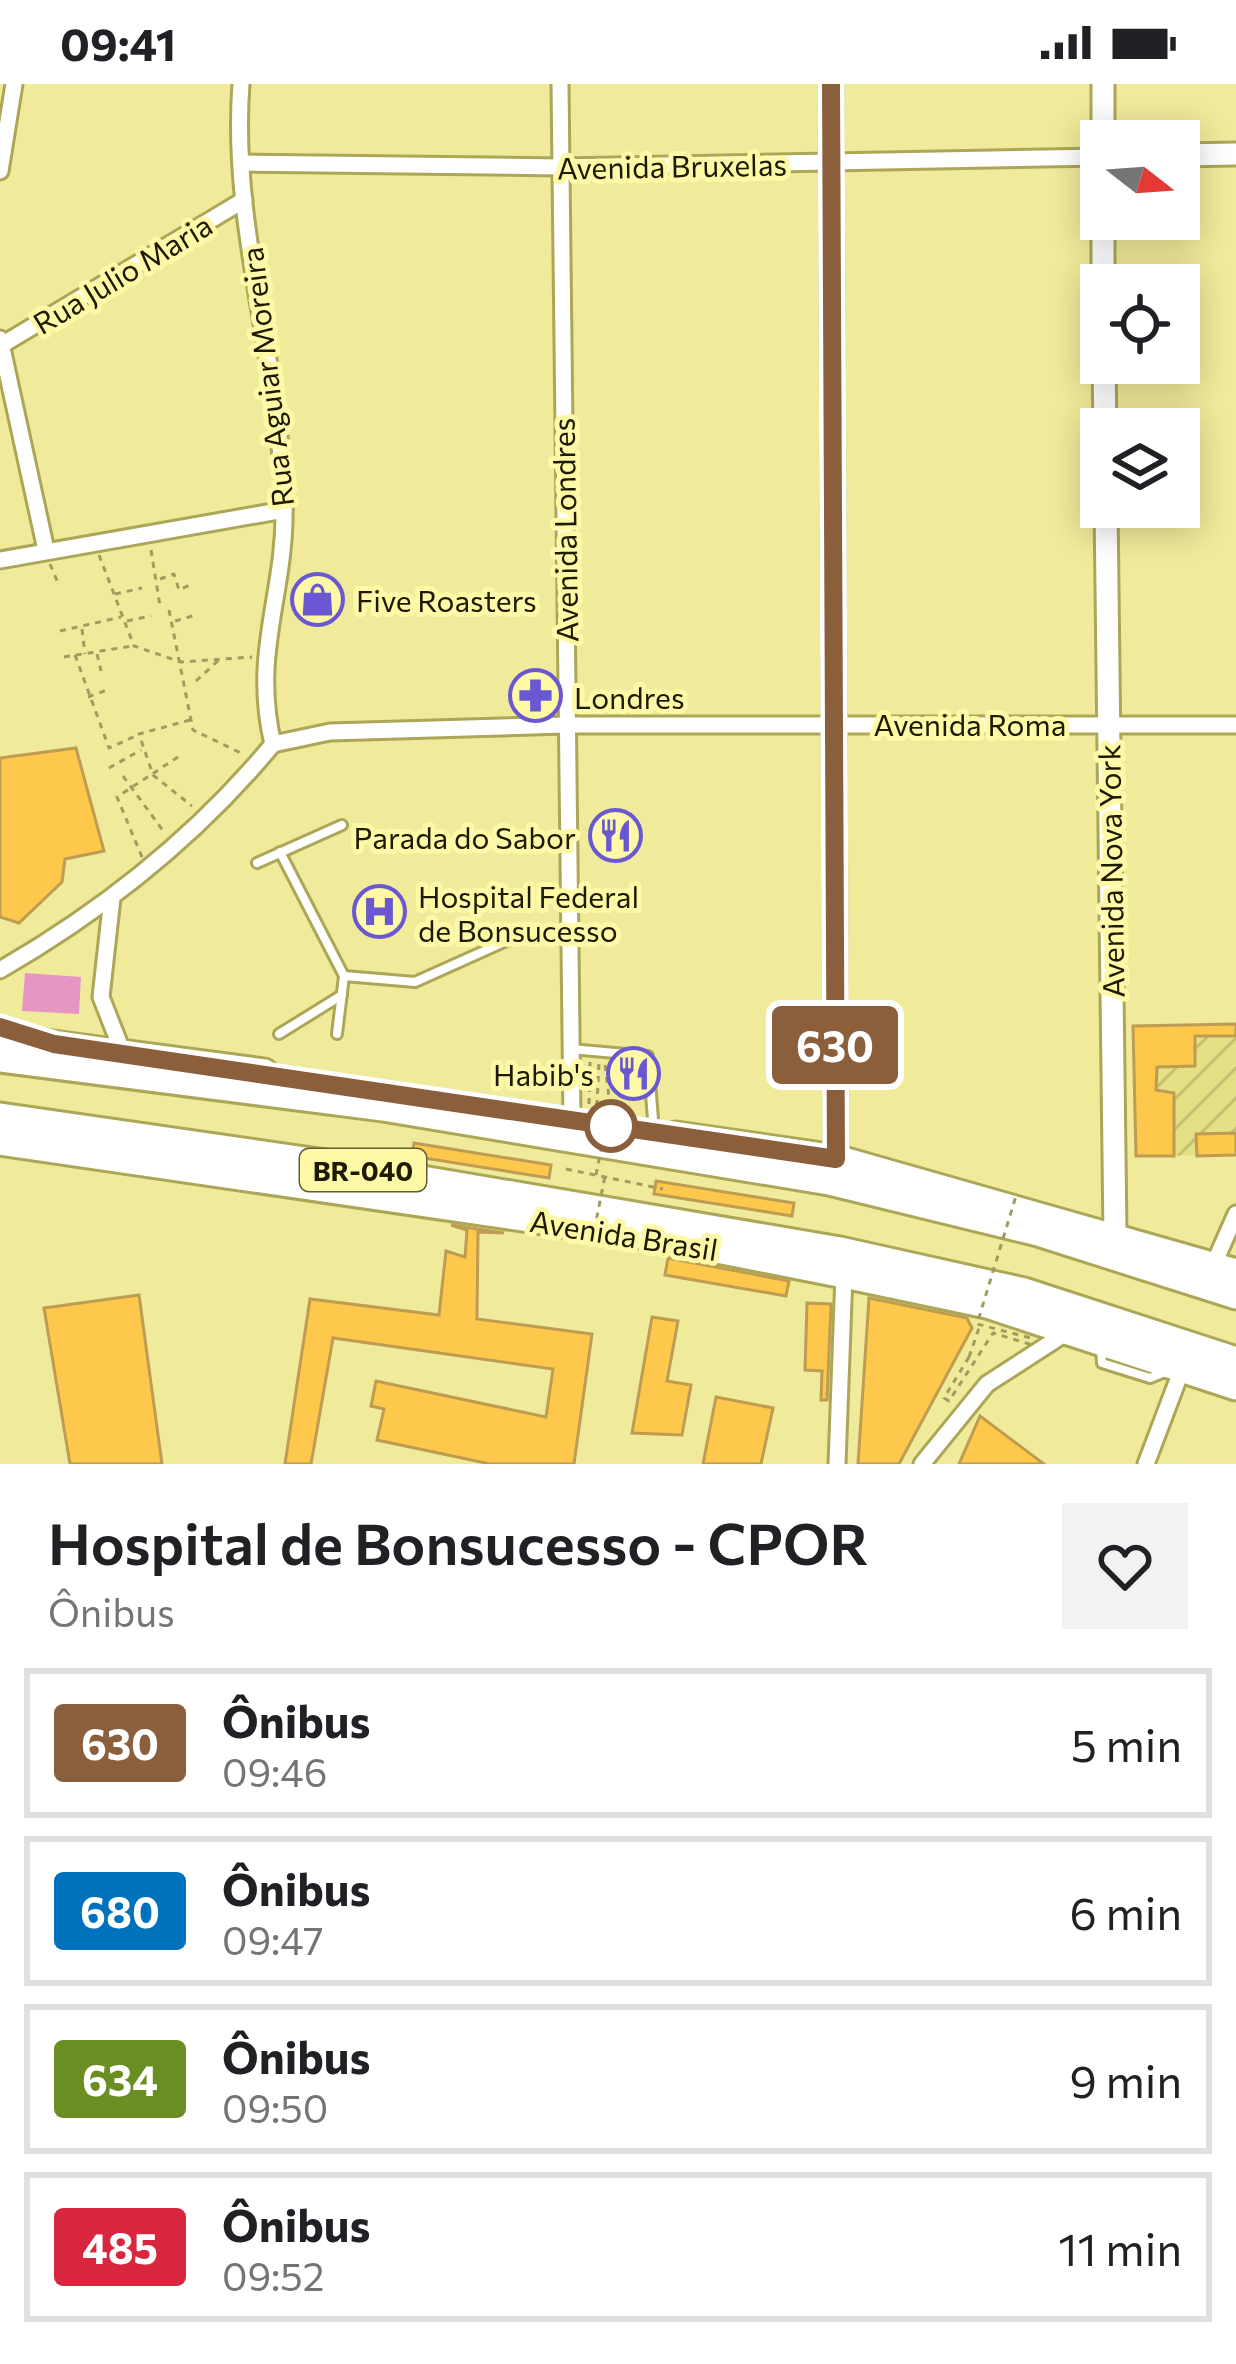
<!DOCTYPE html>
<html lang="pt">
<head>
<meta charset="utf-8">
<style>
  :root { --surface:#fff; --page:#f2f2f2; --text:#202124; --muted:#757577; --line:#e0e0e0 }
  body { margin:0; font-family:Commissioner,sans-serif; background:var(--page); color:var(--text); height:100vh; display:flex; flex-direction:column; font-size:45px; white-space:nowrap }
  * { box-sizing:border-box; margin:0 }
  p { font-size:39px; color:var(--muted) }
  .icon { flex:none; width:66px; height:66px; fill:none; stroke:currentColor; stroke-width:2; stroke-linecap:round; stroke-linejoin:round }
  .map { position:relative; height:1380px; overflow:hidden }
  .sheet { display:flex; flex-direction:column; background:var(--surface); flex:1 }
  .sheet>* { flex:none }
  .badge { padding:0 24px; border-radius:9px; font-size:42px; line-height:78px }
  .needle { width:78px; rotate:107deg }
  .fabs { position:absolute; left:1080px; top:36px; display:grid; gap:24px }
  .fabs a { display:grid; place-items:center; width:120px; height:120px; border-radius:0px; background:var(--surface); box-shadow:0 6px 30px #0003; font-size:60px }
  .map>.badge { position:absolute; translate:-50% -50%; box-shadow:0 0 0 6px #fff }
  .round { display:grid; place-items:center; flex:none; width:126px; height:126px; border-radius:0px; background:var(--page) }
  .headline { display:flex; align-items:center; justify-content:space-between; height:204px; padding:0 48px }
  h1 { font-size:57px; font-weight:600; line-height:90px }
  ul { padding:0; list-style:none }
  li { display:flex; align-items:center; gap:36px; height:150px; margin:0 24px 18px; padding:0 24px; border:6px solid var(--line); border-radius:0px }
  li div { flex:1 }
  li b { display:block; font-size:45px }
  li em { font-style:normal }
  li .badge { min-width:132px; font-weight:700; text-align:center }
  .status { display:flex; justify-content:space-between; align-items:center; height:84px; padding:0 60px; background:var(--surface); direction:ltr }
  .status svg { height:33px; fill:currentColor }
  .map>svg:first-child { display:block }
  .industrial { fill:url(#industrial-furrows) }
  .pitch { fill:#e796c4 }
  .building { fill:#fdc84b; stroke:#be9c51; stroke-width:3 }
  .lines { fill:none; stroke-linecap:round; stroke-linejoin:round }
  .lane-casing { stroke:#aca657; stroke-width:14 }
  .street-casing { stroke:#aca657; stroke-width:21 }
  .secondary-casing { stroke:#aca657; stroke-width:27 }
  .highway-casing { stroke:#aca657; stroke-width:33 }
  .path { stroke:#a09c60; stroke-width:3; stroke-dasharray:6 6; stroke-linecap:butt }
  .lane { stroke:#fff; stroke-width:8 }
  .street { stroke:#fff; stroke-width:15 }
  .secondary { stroke:#fff; stroke-width:21 }
  .highway { stroke:#fff; stroke-width:27 }
  .path-bridge { stroke:#a09c60; stroke-width:3; stroke-dasharray:6 6; stroke-linecap:butt }
  .line-casing { stroke:#fff; stroke-width:27 }
  .line { stroke:#8b5e3c; stroke-width:18 }
  .stop-dot { fill:#fff; stroke:#8b5e3c; stroke-width:6 }
  .labels { text-anchor:middle; dominant-baseline:central; stroke-width:10; stroke-linejoin:round; paint-order:stroke }
  .shield { fill:#fef9a7; stroke:#605d32; stroke-width:3 }
  .shield-label { font-size:27px; font-weight:bold; fill:#1d1a00 }
  .street-label { font-size:30px; fill:#1d1a00; stroke:#fef9a7 }
  .poi-label { font-size:30px; fill:#1d1a00; stroke:#fef9a7; text-anchor:start }
</style>
</head>
<body>
<div class="status"><b>09:41</b><svg viewBox="0 0 49 12"><path d="M0 12V9h3v3zM5 12V6h3v6zM10 12V3h3v9zM15 12V0h3v12zM26 1h20v11H26zM47 4h2v5h-2z"/></svg></div>
<div class="map">
<svg width="1236" height="1380" viewBox="0 0 1236 1380">
  <defs>
    <pattern id="industrial-furrows" width="10" height="10" patternUnits="userSpaceOnUse" patternTransform="scale(3)"><rect width="10" height="10" fill="#e5df85"/><path d="M-1 1l2-2M0 10L10 0M9 11l2-2" fill="none" stroke="#c4bf71"/></pattern>
  </defs>
  <rect width="100%" height="100%" fill="#f0eb9a"/>
  <path class="industrial" d="M1236,940V1071L1136,1072L1133,942Z"/>
  <path class="pitch" d="M25,889L81,893L79,930L22,927Z"/>
  <g class="building">
    <path d="M76,664L104,767L65,775L62,798L19,839L0,833V674Z"/>
    <path d="M1236,940V952H1195V982L1157,983L1156,1006L1174,1009V1072H1136L1133,942Z"/>
    <path d="M1236,1049V1071L1197,1072L1196,1050Z"/>
    <path d="M414,1059L551,1081L549,1094L412,1072Z"/>
    <path d="M656,1097L794,1119L792,1132L654,1110Z"/>
    <path d="M451,1141L504,1149L478,1148L477,1235L592,1250L574,1380H490L377,1356L384,1325L371,1322L376,1297L546,1333L553,1285L333,1254L311,1380H285L310,1215L439,1231L446,1167L465,1173L467,1146Z"/>
    <path d="M668,1174L789,1197L786,1212L665,1191Z"/>
    <path d="M139,1211L162,1380H70L44,1224Z"/>
    <path d="M869,1214L967,1234L972,1244L899,1380H858Z"/>
    <path d="M807,1219L831,1220L827,1316H821L822,1287L805,1286Z"/>
    <path d="M652,1233L678,1237L667,1297L691,1301L682,1351L632,1349Z"/>
    <path d="M716,1313L773,1324L761,1380H703Z"/>
    <path d="M980,1332L1044,1380H959Z"/>
  </g>
  <g class="lines">
    <defs>
      <g id="lane">
        <path d="M280,768L344,892L337,950"/>
        <path d="M257,779L342,741"/>
        <path d="M344,892L415,898L513,854L569,851"/>
        <path d="M279,950L342,911"/>
        <path d="M571,965L648,972L654,1048"/>
        <path d="M1101,1264L1102,1279L1150,1294L1165,1288"/>
      </g>
      <g id="street">
        <path d="M241,0C230,142 281,281 284,423C286,508 251,569 273,660"/>
        <path d="M560,0L572,1035"/>
        <path d="M242,79L561,83L1101,73"/>
        <path d="M0,87L14,0"/>
        <path d="M0,255L46,466"/>
        <path d="M0,262L244,116"/>
        <path d="M0,476L284,426"/>
        <path d="M273,660L330,648L566,641H1236"/>
        <path d="M112,814L101,913L123,969"/>
        <path d="M0,886C104,826 197,752 273,660"/>
        <path d="M1213,1182L1236,1130"/>
        <path d="M837,1380L844,1190"/>
        <path d="M922,1380L987,1300L1069,1247"/>
        <path d="M1146,1380L1182,1285"/>
      </g>
      <g id="secondary">
        <path d="M831,0L836,1075"/>
        <path d="M1103,57V0"/>
        <path d="M1179,71L1236,70"/>
        <path d="M1103,135V201"/>
        <path d="M1104,279L1105,345"/>
        <path d="M1106,423L1115,1151"/>
      </g>
      <g id="highway">
        <path d="M0,954L264,989"/>
        <path d="M0,974L383,1023L829,1097L1038,1148L1236,1211"/>
        <path d="M0,1033L340,1082L840,1167L1024,1208L1236,1277"/>
        <path d="M676,1052L836,1075L1236,1189"/>
        <path d="M0,1057L646,1151L844,1190L987,1220L1236,1302"/>
      </g>
    </defs>
    <use href="#lane" class="lane-casing"/>
    <use href="#street" class="street-casing"/>
    <use href="#secondary" class="secondary-casing"/>
    <use href="#highway" class="highway-casing"/>
    <g class="path">
      <path d="M151,466L160,522"/>
      <path d="M99,471L134,562L181,578L252,573"/>
      <path d="M50,480L58,499"/>
      <path d="M160,495L174,490L179,506L192,500"/>
      <path d="M115,510L142,504"/>
      <path d="M169,526L193,646L243,670"/>
      <path d="M127,537L151,532"/>
      <path d="M175,537L196,531"/>
      <path d="M82,545L85,570"/>
      <path d="M60,547L121,533"/>
      <path d="M97,570L101,587"/>
      <path d="M75,571L109,664L138,651"/>
      <path d="M64,573L132,562"/>
      <path d="M196,597L221,574"/>
      <path d="M88,613L107,606"/>
      <path d="M190,636L139,650L153,691L192,722"/>
      <path d="M109,684L141,666"/>
      <path d="M123,692L164,748"/>
      <path d="M142,773L117,713L178,673"/>
      <path d="M590,978L589,1020H597L599,978"/>
      <path d="M605,981L610,1021"/>
      <path d="M566,1085L663,1105"/>
      <path d="M969,1273L980,1241"/>
    </g>
    <use href="#lane" class="lane"/>
    <use href="#street" class="street"/>
    <use href="#secondary" class="secondary"/>
    <use href="#highway" class="highway"/>
    <g class="path-bridge">
      <path d="M596,1091L610,1021"/>
      <path d="M592,1158L605,1092"/>
      <path d="M969,1273L944,1314L949,1317L993,1249L1029,1260L1031,1254L977,1240L1016,1112"/>
    </g>
  </g>
  <g class="lines">
    <defs>
      <path id="line" d="M0,943L54,960L836,1075L831,0"/>
    </defs>
    <use href="#line" class="line-casing"/>
    <use href="#line" class="line"/>
  </g>
  <defs>
    <symbol id="shop-ring" viewBox="-11 -11 22 22"><circle r="9.5" fill="#fef9a7" stroke="#6958d1" stroke-width="1.5"/><path d="M-5-2.5h2.3a2.7 3.5 0 0 1 5.4 0H5L5.5 6h-11ZM-1.5-2.5h3a1.5 2.3 0 0 0-3 0Z" fill="#6958d1"/></symbol>
    <symbol id="pharmacy-ring" viewBox="-11 -11 22 22"><circle r="9.5" fill="#fef9a7" stroke="#6958d1" stroke-width="1.5"/><path d="M-2-6h4v4h4v4h-4v4h-4v-4h-4v-4h4Z" fill="#6958d1"/></symbol>
    <symbol id="restaurant-ring" viewBox="-11 -11 22 22"><circle r="9.5" fill="#fef9a7" stroke="#6958d1" stroke-width="1.5"/><path d="M-5-6h1v4h1v-4h1v4h1v-4h1v5L-1.5 .5V6h-2V.5L-5-1ZM5-6V6H3V1.5H1.5Q1.5-4 5-6Z" fill="#6958d1"/></symbol>
    <symbol id="hospital-ring" viewBox="-11 -11 22 22"><circle r="9.5" fill="#fef9a7" stroke="#6958d1" stroke-width="1.5"/><path d="M-5-5h3v3.5h4V-5h3V5h-3V1.5h-4V5h-3Z" fill="#6958d1"/></symbol>
  </defs>
  <g fill-rule="evenodd">
    <use href="#shop-ring" x="288" y="486" width="59" height="59"/>
    <use href="#pharmacy-ring" x="506" y="582" width="59" height="59"/>
    <use href="#restaurant-ring" x="586" y="722" width="59" height="59"/>
    <use href="#hospital-ring" x="350" y="798" width="59" height="59"/>
    <use href="#restaurant-ring" x="604" y="960" width="59" height="59"/>
  </g>
  <circle class="stop-dot" cx="611" cy="1042" r="24"/>
  <g class="labels">
    <rect class="shield" x="300" y="1065" width="126" height="42" rx="9"/>
    <g class="shield-label">
      <text x="363" y="1086">BR-040</text>
    </g>
    <g class="street-label">
      <text transform="translate(672 81) rotate(-1)">Avenida Bruxelas</text>
      <text transform="translate(122 189) rotate(-31)">Rua Julio Maria</text>
      <text transform="translate(266 293) rotate(-97)">Rua Aguiar Moreira</text>
      <text transform="translate(564 446) rotate(-91)">Avenida Londres</text>
      <text x="970" y="639">Avenida Roma</text>
      <text transform="translate(1110 787) rotate(-91)">Avenida Nova York</text>
      <text transform="translate(624 1150) rotate(9)">Avenida Brasil</text>
    </g>
    <g class="poi-label">
      <text x="356" y="515">Five Roasters</text>
      <text x="574" y="612">Londres</text>
      <text x="576" y="752" text-anchor="end">Parada do Sabor</text>
      <text x="418" y="811">Hospital Federal<tspan x="418" dy="34">de Bonsucesso</tspan></text>
      <text x="594" y="989" text-anchor="end">Habib's</text>
    </g>
  </g>
</svg>
<div class="fabs">
<a><svg class="needle" viewBox="-14 -14 28 28"><path d="M0-13l5 13h-10z" fill="#e53935"/><path d="M0 13l5-13h-10z" fill="#757577"/></svg></a>
<a><svg class="icon" aria-label="locate" viewBox="0 0 24 24"><circle cx="12" cy="12" r="6"/><path d="M12 2v4M12 18v4M2 12h4M18 12h4"/></svg></a>
<a><svg class="icon" aria-label="layers" viewBox="0 0 24 24"><path d="M12 4l9 5-9 5-9-5zM3 14l9 5 9-5"/></svg></a>
</div>
<b class="badge" style="left:835px;top:961px;background:#8b5e3c;color:#fff">630</b>
</div>
<section class="sheet">
<div class="headline"><div><h1>Hospital de Bonsucesso - CPOR</h1><p>Ônibus</p></div><a class="round"><svg class="icon" aria-label="heart" viewBox="0 0 24 24"><path d="M12 20l-8-8c-3-5 5-10 8-4 3-6 11-1 8 4z"/></svg></a></div>
<ul>
<li><span class="badge" style="background:#8b5e3c;color:#fff">630</span><div><b>Ônibus</b><p>09:46</p></div><em>5 min</em></li>
<li><span class="badge" style="background:#0072bc;color:#fff">680</span><div><b>Ônibus</b><p>09:47</p></div><em>6 min</em></li>
<li><span class="badge" style="background:#6b8e23;color:#fff">634</span><div><b>Ônibus</b><p>09:50</p></div><em>9 min</em></li>
<li><span class="badge" style="background:#d7263d;color:#fff">485</span><div><b>Ônibus</b><p>09:52</p></div><em>11 min</em></li>
</ul>
</section>
</body>
</html>
